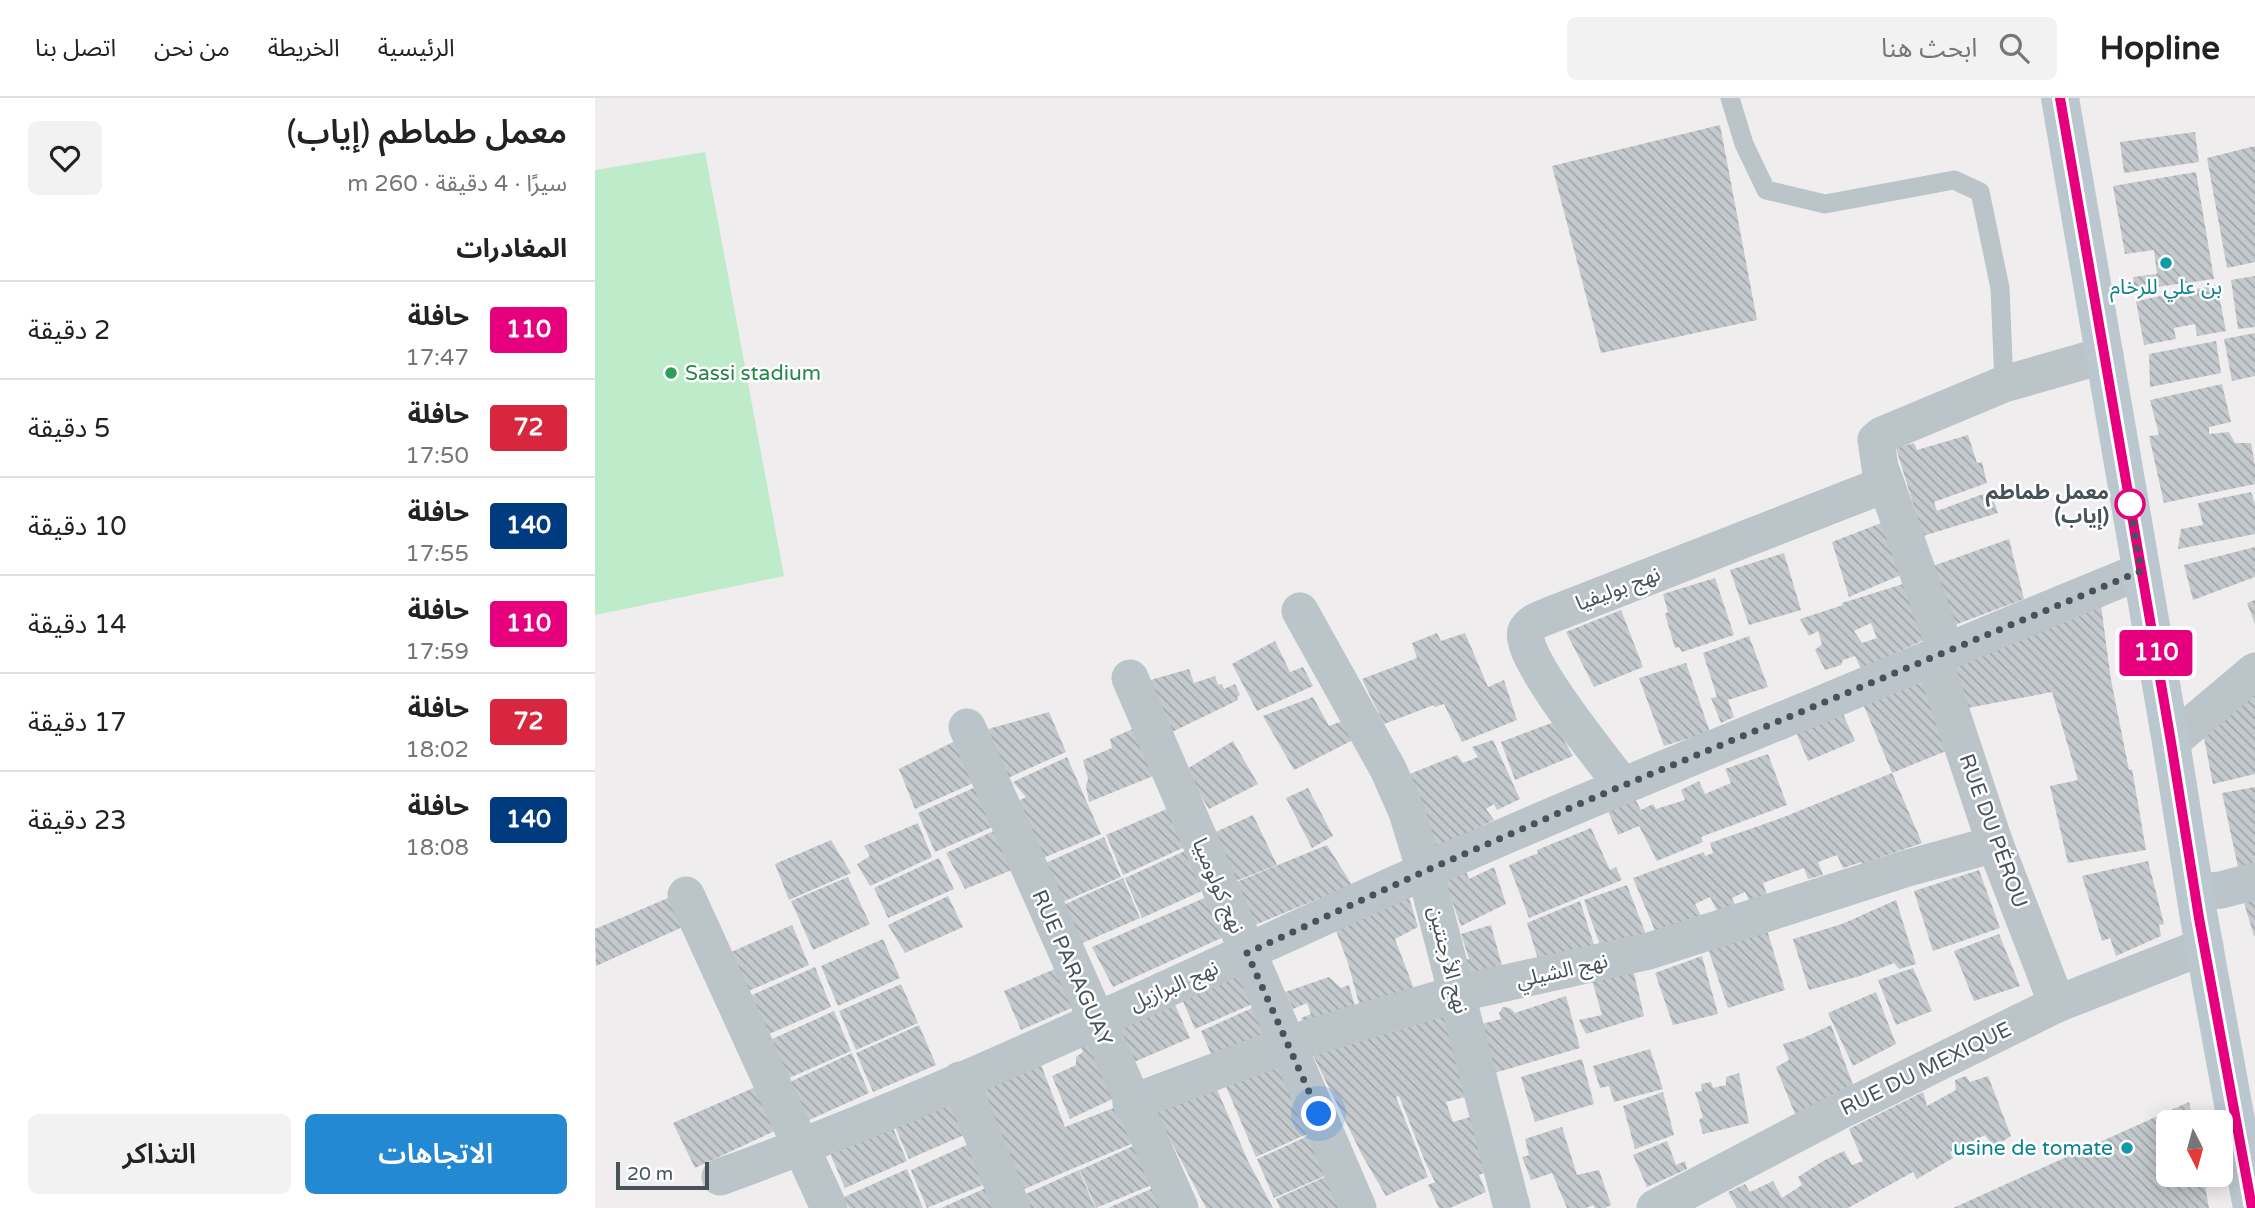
<!DOCTYPE html>
<html lang="ar">
<head>
<meta charset="utf-8">
<style>
  :root { --surface:#fff; --page:#f2f2f2; --text:#222; --muted:#767676; --line:#e0e0e0; --accent:#2489d3 }
  body { margin:0; font-family:"Varela Round","Noto Sans Arabic",sans-serif; background:var(--page); color:var(--text); direction:rtl; height:100vh; display:flex; flex-direction:column; font-size:26px; white-space:nowrap }
  * { box-sizing:border-box; margin:0 }
  p { font-size:23px; color:var(--muted) }
  .icon { flex:none; width:38px; height:38px; fill:none; stroke:currentColor; stroke-width:2; stroke-linecap:round; stroke-linejoin:round }
  .map { position:relative; flex:1; overflow:hidden; direction:ltr }
  .side { display:flex; flex-direction:column; background:var(--surface); width:595px }
  .side>* { flex:none }
  .badge { padding:0 14px; border-radius:5px; font-size:24px; line-height:46px }
  .needle { width:46px; rotate:174deg }
  .controls { position:absolute; left:1561px; top:1012px; display:grid; gap:14px }
  .controls a { display:grid; place-items:center; width:77px; height:77px; border-radius:10px; background:var(--surface); box-shadow:0 4px 18px #0003; font-size:35px }
  .scale { position:absolute; left:21px; bottom:18px; width:93px; box-sizing:border-box; padding-left:7px; border:4px solid #475359; border-top:0; font-size:19px; line-height:24px; white-space:nowrap; color:#475359; -webkit-text-stroke:5px #fff; paint-order:stroke }
  .you { position:absolute; width:35px; height:35px; margin:-18px; border:5px solid #fff; border-radius:50%; background:#1a73e8; box-shadow:0 0 0 10px #1a73e833 }
  .map>.badge { position:absolute; translate:-50% -50%; box-shadow:0 0 0 4px #fff }
  h2 { padding:0 28px; font-size:26px; line-height:63px }
  .round { display:grid; place-items:center; flex:none; width:74px; height:74px; border-radius:10px; background:var(--page) }
  .summary { display:flex; align-items:center; justify-content:space-between; height:119px; padding:0 28px }
  h1 { font-size:33px; font-weight:600; line-height:52px }
  .primary-button { display:flex; gap:14px; margin-top:auto; padding:14px 28px }
  .primary-button a { flex:1; height:80px; border-radius:10px; background:var(--accent); color:#fff; font-size:28px; font-weight:600; line-height:80px; text-align:center }
  .primary-button a+a { background:var(--page); color:var(--text) }
  ul { padding:0; list-style:none }
  li { display:flex; align-items:center; gap:21px; height:98px; padding:0 28px; border-top:2px solid var(--line) }
  li div { flex:1 }
  li b { display:block; font-size:26px }
  li em { font-style:normal }
  li .badge { min-width:77px; font-weight:700; text-align:center }
  header { display:flex; align-items:center; gap:42px; box-sizing:border-box; height:98px; padding:0 35px; background:var(--surface); border-bottom:2px solid var(--line) }
  header strong { font-size:33px }
  nav { display:flex; gap:38px; margin-inline-start:auto; font-size:24px }
  .search { width:490px; height:63px; background:var(--page); display:flex; align-items:center; gap:18px; box-sizing:border-box; padding:0 24px; border-radius:10px; color:var(--muted); font-size:26px }
  main { display:flex; flex:1; min-height:0 }
  .map>svg:first-child { display:block }
  .pitch { fill:#beebc9 }
  .building { fill:url(#building-back-hatch); fill-rule:evenodd }
  .lines { fill:none; stroke-linecap:round; stroke-linejoin:round }
  .service { stroke:#bac4c9; stroke-width:19 }
  .minor { stroke:#bac4c9; stroke-width:37 }
  .secondary { stroke:#bac7ce; stroke-width:38 }
  .line-casing { stroke:#fff; stroke-width:16 }
  .line { stroke:#e6007e; stroke-width:10 }
  .walk { stroke:#475359; stroke-width:7; stroke-dasharray:0 12.6 }
  .culture-dot { fill:#0f9aa8; stroke:#fff; stroke-width:2.5 }
  .leisure-dot { fill:#2e9e5b; stroke:#fff; stroke-width:2.5 }
  .stop-dot { fill:#fff; stroke:#e6007e; stroke-width:3.5 }
  .labels { text-anchor:middle; dominant-baseline:central; stroke-width:5; stroke-linejoin:round; paint-order:stroke }
  .culture-label { font-size:21px; fill:#0d838f; stroke:#fff }
  .leisure-label { font-size:21px; fill:#27864d; stroke:#fff; text-anchor:start }
  .stop-label { font-size:21px; font-weight:bold; fill:#475359; stroke:#fff; text-anchor:end }
  .street-label { font-size:21px; fill:#475359; stroke:#fff }
</style>
</head>
<body>
<header>
<strong>Hopline</strong>
<div class="search"><svg class="icon" aria-label="search" viewBox="0 0 24 24"><circle cx="10" cy="10" r="6"/><path d="M15 15l6 6"/></svg>ابحث هنا</div>
<nav><a>الرئيسية</a><a>الخريطة</a><a>من نحن</a><a>اتصل بنا</a></nav>
</header>
<main>
<div class="map">
<svg width="1660" height="1110" viewBox="0 0 1660 1110">
  <defs>
    <pattern id="building-back-hatch" width="6" height="6" patternUnits="userSpaceOnUse" patternTransform="scale(1.75)"><rect width="6" height="6" fill="#c4c9cd"/><path d="M-1 5l2 2M0 0l6 6M5-1l2 2" fill="none" stroke="#a1a6a9"/></pattern>
  </defs>
  <rect width="100%" height="100%" fill="#f0edee"/>
  <path class="pitch" d="M110,54L189,478L0,517V72Z"/>
  <g class="building">
    <path d="M1125,27L1162,222L1006,255L957,68Z"/>
    <path d="M1600,34L1604,64L1529,75L1525,44Z"/>
    <path d="M1660,48V164L1632,170L1612,60Z"/>
    <path d="M1601,74L1619,181L1540,192L1538,179L1562,176L1559,152L1530,156L1518,88Z"/>
    <path d="M1660,178V229L1643,231L1636,182Z"/>
    <path d="M1622,187L1631,233L1602,238L1600,226L1579,230L1581,241L1549,247L1541,203Z"/>
    <path d="M1660,235V278L1637,283L1629,241Z"/>
    <path d="M1621,243L1626,275L1555,289L1554,256Z"/>
    <path d="M1627,286L1636,324L1614,329V336L1634,334L1640,345H1656L1660,368V386L1569,405L1554,338L1564,337L1555,302Z"/>
    <path d="M1373,337L1382,365L1387,364L1392,385L1339,404L1342,413L1388,396L1391,402L1398,400L1403,415L1328,438L1301,350L1319,345L1322,352Z"/>
    <path d="M1656,394L1660,406V436L1583,451L1586,431L1608,427L1603,405Z"/>
    <path d="M1294,422L1313,474L1254,499L1237,444Z"/>
    <path d="M1414,441L1429,501L1357,528L1335,469Z"/>
    <path d="M1660,449V479L1598,502L1589,467Z"/>
    <path d="M1189,455L1206,512L1154,527L1135,472Z"/>
    <path d="M1120,480L1139,537L1087,554L1084,549L1080,550L1070,516L1073,514L1068,496Z"/>
    <path d="M1308,486L1331,541L1266,571L1260,558L1248,562L1246,567L1230,572L1220,552L1227,546L1223,533L1214,538L1205,521L1248,507L1247,505ZM1276,525L1282,540L1267,545L1259,533Z"/>
    <path d="M1505,500L1516,582L1534,672L1537,671L1551,752L1473,765L1455,688L1483,682L1457,594L1367,611L1350,564Z"/>
    <path d="M1660,502V526L1652,505Z"/>
    <path d="M1026,512L1048,569L999,589L971,534Z"/>
    <path d="M842,535L846,543L870,535L893,589L909,582L922,622L867,644L849,606L840,609L839,607L789,626L767,581L822,560L817,545Z"/>
    <path d="M1154,538L1173,589L1133,602L1139,619L1126,625L1116,600L1122,599L1108,555Z"/>
    <path d="M680,543L695,574L708,569L718,588L662,613L637,566Z"/>
    <path d="M1091,565L1115,634L1069,648L1044,580Z"/>
    <path d="M594,571L599,585L620,578L623,587L627,586L629,591L640,586L645,597L642,599L643,602L575,635L552,583Z"/>
    <path d="M1331,574L1361,649L1297,675L1266,601Z"/>
    <path d="M1660,591V676L1618,686L1607,630Z"/>
    <path d="M718,599L734,628L755,620L762,640L699,672L668,618Z"/>
    <path d="M1244,607L1260,643L1213,663L1199,629Z"/>
    <path d="M454,614L471,654L406,683V661L393,631Z"/>
    <path d="M959,624L978,658L920,682L906,644Z"/>
    <path d="M542,629L563,676L494,704L491,688L493,681L488,662L517,650L515,641Z"/>
    <path d="M366,640L383,683L320,711L304,671Z"/>
    <path d="M898,642L925,701L902,712L899,706L891,711L899,722L841,750L807,679L862,657L868,665L883,659L877,649Z"/>
    <path d="M638,643L663,686L614,711L590,672Z"/>
    <path d="M1173,656L1192,707L1106,739L1108,744L1062,763L1044,728L1023,737L1013,713L1039,699L1046,712L1058,706L1061,711L1090,702L1086,692L1104,683L1110,696L1136,685L1130,671Z"/>
    <path d="M472,659L506,736L448,760L418,706L431,699L418,684Z"/>
    <path d="M1297,675L1327,745L1267,766V764L1248,770L1242,757L1223,764L1228,777L1213,781L1209,770L1168,785L1174,803L1157,809L1150,794L1137,800L1143,813L1124,816L1115,799L1100,806L1108,822L1063,840L1038,780L1109,754L1110,758L1118,755L1115,745L1189,719Z"/>
    <path d="M385,687L402,727L340,754L323,715Z"/>
    <path d="M1660,689V765L1643,769L1627,695Z"/>
    <path d="M713,690L738,738L717,750L691,700Z"/>
    <path d="M574,710L590,749L528,777L511,737Z"/>
    <path d="M658,717L682,767L638,784L616,736Z"/>
    <path d="M323,725L337,759L275,788L262,766L275,758L269,748Z"/>
    <path d="M405,730L422,770L370,791L351,755Z"/>
    <path d="M996,730L1015,772L1021,769L1027,782L934,820L914,767L943,755L942,752Z"/>
    <path d="M509,739L526,779L463,806L446,767Z"/>
    <path d="M236,742L256,775L194,802L180,766Z"/>
    <path d="M732,747L757,787L650,831L629,789Z"/>
    <path d="M592,752L609,792L547,820L530,780Z"/>
    <path d="M344,760L359,791L293,820L279,790Z"/>
    <path d="M1553,763L1569,826L1564,827L1566,838L1521,858L1515,840L1507,843L1487,778Z"/>
    <path d="M869,768L874,781L899,769L911,806L866,828L849,781Z"/>
    <path d="M1384,772L1405,830L1338,853L1319,793Z"/>
    <path d="M253,779L275,826L218,852L196,803Z"/>
    <path d="M528,780L545,820L483,847L466,808Z"/>
    <path d="M1032,787L1055,847L1009,858L989,802Z"/>
    <path d="M1660,793V838H1659L1647,798Z"/>
    <path d="M813,796L823,829L800,841L819,891L766,913L753,865L739,827Z"/>
    <path d="M80,797L92,827L1,868L0,831Z"/>
    <path d="M616,797L633,837L518,889L497,849Z"/>
    <path d="M353,798L368,829L310,855L293,827Z"/>
    <path d="M1301,802L1321,866L1304,871L1299,865L1265,878L1214,892L1198,841L1247,826Z"/>
    <path d="M985,803L1001,853L945,868L932,825Z"/>
    <path d="M1169,822L1190,892L1133,910L1111,845Z"/>
    <path d="M197,827L214,867L151,894L134,855Z"/>
    <path d="M896,827L910,879L872,890L863,864L874,861L866,836Z"/>
    <path d="M1404,836L1425,888L1379,903L1359,853Z"/>
    <path d="M288,841L305,880L243,908L226,868Z"/>
    <path d="M1107,858L1123,916L1078,927L1060,875Z"/>
    <path d="M646,864L662,904L600,931L583,892Z"/>
    <path d="M471,866L488,905L426,932L409,893Z"/>
    <path d="M1037,867L1049,918L991,936L984,922L1007,917L996,879Z"/>
    <path d="M220,869L236,909L174,936L157,897Z"/>
    <path d="M1318,870L1337,913L1301,927L1283,882Z"/>
    <path d="M734,879L746,890L754,887L761,912L710,930L706,920L716,916L712,905L698,911L690,894Z"/>
    <path d="M306,886L323,925L261,952L244,913Z"/>
    <path d="M1281,894L1301,946L1258,968L1233,915Z"/>
    <path d="M971,898L985,950L896,976L883,927L906,921L904,915L908,909L915,910L920,915Z"/>
    <path d="M577,900L595,940L532,967L515,928Z"/>
    <path d="M668,905L685,945L623,972L606,933Z"/>
    <path d="M846,905L870,999L851,1004L858,1024L875,1019L893,1073L884,1077L891,1094L855,1110H844L833,1087L840,1084L831,1066L804,998L801,999L833,1079L791,1098L767,1057L715,951Z"/>
    <path d="M239,913L256,953L194,980L177,941Z"/>
    <path d="M324,927L341,967L278,994L261,955Z"/>
    <path d="M1236,927L1258,987L1200,1016L1181,969L1194,962L1188,946L1208,940Z"/>
    <path d="M499,932L526,997L475,1021L457,978L481,967V959L488,954L481,940Z"/>
    <path d="M1055,951L1068,991L1019,1004L1014,988L1005,990L998,968Z"/>
    <path d="M689,952L723,1031L661,1059L627,979Z"/>
    <path d="M257,955L274,995L212,1023L195,984Z"/>
    <path d="M443,959L470,1029L531,1005L548,1041L420,1095L380,987Z"/>
    <path d="M987,961L999,1006L940,1024L926,979Z"/>
    <path d="M1144,975L1154,1025L1108,1036L1104,1022L1108,1019L1100,994L1107,993L1106,986L1116,984L1118,990L1131,987V979Z"/>
    <path d="M1371,978L1375,984L1393,978L1416,1038L1399,1049L1390,1037L1355,1054L1358,1060L1322,1081L1318,1074L1253,1110H1142L1133,1094L1150,1086L1155,1094L1178,1083L1187,1100L1207,1087L1203,1079L1228,1063L1249,1053L1257,1067L1268,1063L1254,1031L1328,994L1332,1008L1361,992L1360,982Z"/>
    <path d="M165,987L186,1030L100,1070L78,1025Z"/>
    <path d="M620,987L653,1063L678,1110H611L560,1013Z"/>
    <path d="M1068,994L1079,1037L1040,1051L1028,1008Z"/>
    <path d="M359,995L376,1034L314,1061L297,1022Z"/>
    <path d="M1594,1004L1598,1024H1573V1076H1608L1614,1110H1358Z"/>
    <path d="M295,1023L312,1063L250,1090L233,1051Z"/>
    <path d="M967,1029L982,1077L1004,1072L1016,1107L1010,1110H1000L998,1107L991,1110H972L957,1075L936,1082L927,1059L934,1057L930,1041Z"/>
    <path d="M724,1033L741,1073L679,1100L662,1061Z"/>
    <path d="M1072,1043L1081,1067L1090,1063L1092,1071L1052,1089L1038,1057Z"/>
    <path d="M378,1044L395,1084L332,1110L316,1072Z"/>
    <path d="M547,1044L564,1084L501,1110L485,1072Z"/>
    <path d="M312,1071L328,1110H254L249,1099Z"/>
    <path d="M484,1072L500,1110H426L422,1100Z"/>
    <path d="M741,1074L757,1110H685L681,1101Z"/>
    <path d="M567,1086L577,1110H513Z"/>
    <path d="M393,1089L402,1110H346Z"/>
  </g>
  <g class="lines">
    <path class="service" d="M1135,0L1149,46L1171,92L1230,106L1359,82L1385,94L1405,190L1409,286"/>
    <g class="minor">
      <path d="M705,513L793,671L812,714L830,773L917,1110"/>
      <path d="M1351,553L1285,369L1281,342L1287,337L1409,286L1510,257"/>
      <path d="M1338,559L1400,746L1462,906"/>
      <path d="M535,580L763,1110"/>
      <path d="M372,629L585,1110"/>
      <path d="M1576,644L1660,573"/>
      <path d="M1028,688C1011,666 921,555 931,533C935,524 946,521 953,518L1291,386"/>
      <path d="M1601,794L1626,792L1660,783"/>
      <path d="M91,797L234,1110"/>
      <path d="M365,982L417,1110"/>
      <path d="M536,1005L694,946L776,921L861,896L1054,853L1313,770L1400,746"/>
      <path d="M125,1079C366,992 597,877 830,773C958,716 1087,663 1217,610C1327,564 1436,518 1546,473"/>
      <path d="M1060,1110L1239,1016L1462,906L1610,848"/>
    </g>
    <path class="secondary" d="M1465,0L1576,644L1604,820L1657,1110"/>
  </g>
  <g class="lines">
    <defs>
      <path id="line" d="M1465,0L1576,644L1604,820L1657,1110"/>
    </defs>
    <use href="#line" class="line-casing"/>
    <use href="#line" class="line"/>
    <path class="walk" d="M724,1016L652,855L830,773L1003,698L1546,473L1535,406"/>
  </g>
  <g class="culture-dot">
    <circle cx="1571" cy="165" r="7"/>
    <circle cx="1532" cy="1050" r="7"/>
  </g>
  <circle class="leisure-dot" cx="76" cy="275" r="7"/>
  <circle class="stop-dot" cx="1535" cy="406" r="14"/>
  <g class="labels">
    <g class="culture-label">
      <text x="1571" y="189">بن علي للرخام</text>
      <text x="1518" y="1050" text-anchor="end">usine de tomate</text>
    </g>
    <g class="leisure-label">
      <text x="90" y="275">Sassi stadium</text>
    </g>
    <g class="stop-label">
      <text x="1514" y="394">معمل طماطم<tspan x="1514" dy="24">(إياب)</tspan></text>
    </g>
    <g class="street-label">
      <text transform="translate(1023 491) rotate(-21)">نهج بوليفيا</text>
      <text transform="translate(1398 733) rotate(70)">RUE DU PÉROU</text>
      <text transform="translate(623 788) rotate(67)">نهج كولومبيا</text>
      <text transform="translate(853 862) rotate(76)">نهج الأرجنتين</text>
      <text transform="translate(477 870) rotate(66)">RUE PARAGUAY</text>
      <text transform="translate(967 873) rotate(-13)">نهج الشيلي</text>
      <text transform="translate(579 888) rotate(-24)">نهج البرازيل</text>
      <text transform="translate(1331 971) rotate(-26)">RUE DU MEXIQUE</text>
    </g>
  </g>
</svg>
<div class="controls">
<a><svg class="needle" viewBox="-14 -14 28 28"><path d="M0-13l5 13h-10z" fill="#e53935"/><path d="M0 13l5-13h-10z" fill="#767676"/></svg></a>
</div>
<div class="scale">20 m</div>
<div class="you" style="left:724px;top:1016px"></div>
<b class="badge" style="left:1561px;top:555px;background:#e6007e;color:#fff">110</b>
</div>
<section class="side">
<div class="summary"><div><h1>معمل طماطم (إياب)</h1><p>سيرًا · 4 دقيقة · 260 m</p></div><a class="round"><svg class="icon" aria-label="heart" viewBox="0 0 24 24"><path d="M12 20l-8-8c-3-5 5-10 8-4 3-6 11-1 8 4z"/></svg></a></div>
<h2>المغادرات</h2>
<ul>
<li><span class="badge" style="background:#e6007e;color:#fff">110</span><div><b>حافلة</b><p>17:47</p></div><em>2 دقيقة</em></li>
<li><span class="badge" style="background:#d7263d;color:#fff">72</span><div><b>حافلة</b><p>17:50</p></div><em>5 دقيقة</em></li>
<li><span class="badge" style="background:#003b80;color:#fff">140</span><div><b>حافلة</b><p>17:55</p></div><em>10 دقيقة</em></li>
<li><span class="badge" style="background:#e6007e;color:#fff">110</span><div><b>حافلة</b><p>17:59</p></div><em>14 دقيقة</em></li>
<li><span class="badge" style="background:#d7263d;color:#fff">72</span><div><b>حافلة</b><p>18:02</p></div><em>17 دقيقة</em></li>
<li><span class="badge" style="background:#003b80;color:#fff">140</span><div><b>حافلة</b><p>18:08</p></div><em>23 دقيقة</em></li>
</ul>
<div class="primary-button"><a>الاتجاهات</a><a>التذاكر</a></div>
</section>
</main>
</body>
</html>
